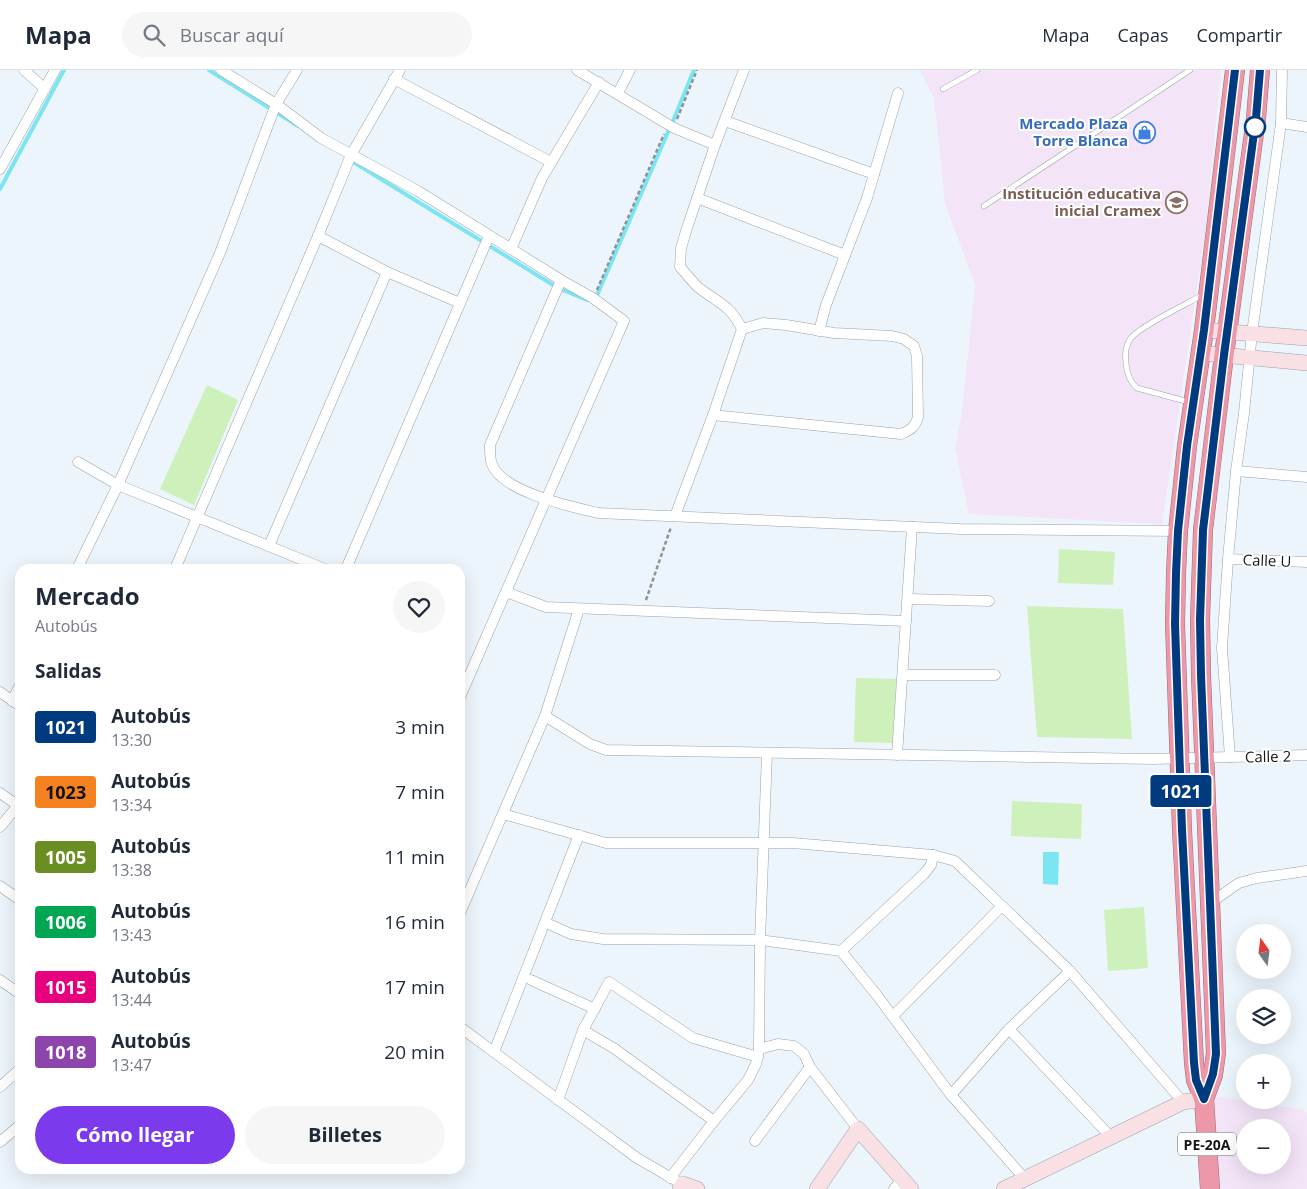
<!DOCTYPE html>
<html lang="es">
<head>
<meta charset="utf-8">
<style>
  :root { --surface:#fff; --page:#f6f6f7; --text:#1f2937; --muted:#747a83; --line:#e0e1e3; --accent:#7c3aed }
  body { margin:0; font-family:"Open Sans",sans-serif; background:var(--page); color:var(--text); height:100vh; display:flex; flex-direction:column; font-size:19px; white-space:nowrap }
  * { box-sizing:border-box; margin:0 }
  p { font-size:16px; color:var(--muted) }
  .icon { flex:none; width:28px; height:28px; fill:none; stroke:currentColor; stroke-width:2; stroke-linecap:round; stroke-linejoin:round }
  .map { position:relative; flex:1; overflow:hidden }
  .sheet { position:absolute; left:15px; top:494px; width:450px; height:610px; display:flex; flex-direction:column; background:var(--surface); border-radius:15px; box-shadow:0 5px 20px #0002 }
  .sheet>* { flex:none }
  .badge { padding:0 10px; border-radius:4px; font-size:18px; line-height:32px }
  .needle { width:32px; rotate:346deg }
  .tools { position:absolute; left:1236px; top:854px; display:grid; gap:10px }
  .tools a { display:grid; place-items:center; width:55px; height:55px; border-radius:50%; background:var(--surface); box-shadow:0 5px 20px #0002; font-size:25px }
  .map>.badge { position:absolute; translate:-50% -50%; box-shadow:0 0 0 2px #fff }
  h2 { padding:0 20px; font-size:19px; line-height:45px }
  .round { display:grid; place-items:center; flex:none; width:52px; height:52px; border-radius:26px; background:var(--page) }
  .summary { display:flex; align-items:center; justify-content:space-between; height:85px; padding:0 20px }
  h1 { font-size:24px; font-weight:700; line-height:38px }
  .primary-button { display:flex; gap:10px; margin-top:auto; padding:10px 20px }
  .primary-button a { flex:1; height:58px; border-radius:30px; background:var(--accent); color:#fff; font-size:20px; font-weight:700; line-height:58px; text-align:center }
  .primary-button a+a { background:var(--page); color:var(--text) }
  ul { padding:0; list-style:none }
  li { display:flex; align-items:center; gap:15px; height:65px; padding:0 20px }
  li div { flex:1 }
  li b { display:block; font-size:19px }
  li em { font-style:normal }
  li .badge { min-width:55px; font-weight:700; text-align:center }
  header { display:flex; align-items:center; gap:30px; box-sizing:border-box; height:70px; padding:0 25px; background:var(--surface); border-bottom:1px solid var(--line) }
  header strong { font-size:24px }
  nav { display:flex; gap:28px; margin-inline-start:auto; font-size:18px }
  .search { width:350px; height:45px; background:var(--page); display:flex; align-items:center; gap:12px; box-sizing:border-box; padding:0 18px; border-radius:28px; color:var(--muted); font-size:19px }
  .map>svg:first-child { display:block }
  .industrial { fill:#f3e4f7; fill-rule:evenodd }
  .green { fill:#cef0ba }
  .water { fill:#7be5f1 }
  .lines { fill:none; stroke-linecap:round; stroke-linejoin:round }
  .stream { stroke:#7be5f1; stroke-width:4 }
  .lane-casing { stroke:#9aa2a8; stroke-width:6 }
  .street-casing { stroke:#9aa2a8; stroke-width:11 }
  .secondary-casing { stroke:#9aa2a8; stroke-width:16 }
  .highway-casing { stroke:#a06a77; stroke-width:20 }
  .path { stroke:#8e9399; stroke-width:2.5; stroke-dasharray:4 2.5; stroke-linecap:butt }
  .lane { stroke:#fff; stroke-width:5 }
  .street { stroke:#fff; stroke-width:10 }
  .secondary { stroke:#f9e0e5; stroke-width:15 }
  .highway { stroke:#ec98a9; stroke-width:19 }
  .line-casing { stroke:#fff; stroke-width:11 }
  .line { stroke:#003b80; stroke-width:8 }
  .stop-dot { fill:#fff; stroke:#003b80; stroke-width:2.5 }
  .labels { text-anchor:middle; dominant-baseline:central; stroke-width:4; stroke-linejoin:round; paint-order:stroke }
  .shield { fill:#fff; stroke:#5a5c5e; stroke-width:1 }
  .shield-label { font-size:14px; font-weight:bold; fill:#141619 }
  .shop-label { font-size:15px; font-weight:bold; fill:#366cbe; stroke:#fff; text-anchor:end }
  .education-label { font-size:15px; font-weight:bold; fill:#785e54; stroke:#fff; text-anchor:end }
  .street-label { font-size:15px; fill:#141619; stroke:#fff }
</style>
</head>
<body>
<header>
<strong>Mapa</strong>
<div class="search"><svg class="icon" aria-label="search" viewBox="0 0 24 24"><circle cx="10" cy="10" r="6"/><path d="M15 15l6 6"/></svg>Buscar aquí</div>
<nav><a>Mapa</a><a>Capas</a><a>Compartir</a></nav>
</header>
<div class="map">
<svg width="1307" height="1119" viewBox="0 0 1307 1119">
  <rect width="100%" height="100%" fill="#edf5fc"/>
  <g class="industrial">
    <path d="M920,0H1221L1205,163L1162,454L969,444L955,378L962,343L975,215L945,133L934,28Z"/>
    <path d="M1214,1026L1304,1040L1307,1043V1119H1218ZM1245,1058H1282V1095H1245Z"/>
  </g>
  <g class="green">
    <path d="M207,315L238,330L194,435L160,419Z"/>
    <path d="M1059,479L1115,482L1113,515L1058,513Z"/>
    <path d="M1027,536L1123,539L1132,669L1037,667Z"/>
    <path d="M856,608L896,609L894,673L854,672Z"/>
    <path d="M1012,731L1082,734L1081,769L1011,766Z"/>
    <path d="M1144,837L1148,898L1108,901L1104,840Z"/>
  </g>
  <path class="water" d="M1043,782H1059L1058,815L1043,814Z"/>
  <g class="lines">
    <g class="stream">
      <path d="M209,0L298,56"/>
      <path d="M350,90L558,218L587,230"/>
      <path d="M0,119L64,0"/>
      <path d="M595,230L668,62L671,56L694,0"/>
    </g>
    <defs>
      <g id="lane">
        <path d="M943,19L977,0"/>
        <path d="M984,136L1190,0"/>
        <path d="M1189,332L1137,318C1130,312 1127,304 1126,294C1125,286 1125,275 1131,268C1142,255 1187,234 1204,224"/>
      </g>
      <g id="street">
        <path d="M24,0L45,19"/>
        <path d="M221,0L276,34L321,68L418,121L561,210L593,228L624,251L460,627"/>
        <path d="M577,0L674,58L715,75"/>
        <path d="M394,9L551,92"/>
        <path d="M618,23L630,0"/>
        <path d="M725,51L874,104"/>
        <path d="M1281,53L1307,57"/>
        <path d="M0,99L55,0"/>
        <path d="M697,128L845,185"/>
        <path d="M318,166L387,202L460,233"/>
        <path d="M511,179L542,108L599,12"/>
        <path d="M561,210L490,375C490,380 490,386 491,391C497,421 572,437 598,443L960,459L1178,461"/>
        <path d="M819,261L826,235L867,128L898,23"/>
        <path d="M713,345L901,364C911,360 915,357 918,347L917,286L914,276L904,269L892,266L834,263L786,255L763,253L742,259"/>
        <path d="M78,392L118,415L325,499"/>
        <path d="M1236,401L1307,407"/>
        <path d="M675,446L713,345L742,259C730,235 719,233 699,218C692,212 686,203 680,197L681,178L687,158L715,75L744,0"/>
        <path d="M269,476L387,202"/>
        <path d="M1228,489L1307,492"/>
        <path d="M77,499L118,415L220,183L276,34L297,0"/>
        <path d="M175,499L318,166L351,85L400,0"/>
        <path d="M346,499L489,166"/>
        <path d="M506,522L546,537L906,551"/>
        <path d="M908,529L989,531"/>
        <path d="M903,605H995"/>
        <path d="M0,622L20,636"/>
        <path d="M12,631L20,615"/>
        <path d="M545,646L590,674L606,680L1153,689L1230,687L1222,578L1228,489L1236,401L1244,343L1252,263L1281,53L1282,0"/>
        <path d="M897,685L912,457"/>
        <path d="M1230,687L1307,685"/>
        <path d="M0,723L20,737"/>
        <path d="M503,744L606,773H793L933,785L955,791L1070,901L1183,1032"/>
        <path d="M0,757L20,733"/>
        <path d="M0,816L20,830"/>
        <path d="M1210,833L1239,813L1257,808L1307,801"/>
        <path d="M460,843L545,646L579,539"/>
        <path d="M551,855L571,864L603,869L760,870L841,881L876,924L951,1025L1025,1109"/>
        <path d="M841,881L924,804L931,795L933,785"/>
        <path d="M0,910L20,924"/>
        <path d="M531,910L595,939"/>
        <path d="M893,946L1002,836"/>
        <path d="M460,957L637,1088L675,1110"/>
        <path d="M1009,959L1111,1067"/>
        <path d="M583,960L615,979L714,1051"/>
        <path d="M759,979L778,974L794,976L804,984L810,997L858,1059"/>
        <path d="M494,982L579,765"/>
        <path d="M0,1017L20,999"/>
        <path d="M951,1025L1009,959L1070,901"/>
        <path d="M558,1030L583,960L609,912L693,968L758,987"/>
        <path d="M755,1071L810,997"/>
        <path d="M0,1072L20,1055"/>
        <path d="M670,1108L714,1051L748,1010L756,994L759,979L760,870L767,683"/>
        <path d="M894,1119L902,1109"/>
      </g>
      <g id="secondary">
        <path d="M1204,260L1307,268"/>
        <path d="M1201,283L1307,293"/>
        <path d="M680,1119L683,1114L697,1119"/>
        <path d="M817,1119L858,1059L911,1119"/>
        <path d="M1004,1119L1183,1032L1204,1029"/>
      </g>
      <g id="highway">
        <path d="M1204,1029L1213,1005L1216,983L1201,605L1200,549L1203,460L1224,285L1256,48L1260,0"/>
        <path d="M1210,1119L1204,1029L1196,1010L1194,993L1182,760L1175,554L1176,503L1178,461L1187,376L1204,260L1235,0"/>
      </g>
    </defs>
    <use href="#lane" class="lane-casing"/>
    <use href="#street" class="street-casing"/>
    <use href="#secondary" class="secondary-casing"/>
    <use href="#highway" class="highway-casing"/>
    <g class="path">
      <path d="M677,49L697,0"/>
      <path d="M597,220L664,64"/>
      <path d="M646,530L671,457"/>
    </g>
    <use href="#lane" class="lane"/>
    <use href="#street" class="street"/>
    <use href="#secondary" class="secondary"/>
    <use href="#highway" class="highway"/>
  </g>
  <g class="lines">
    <defs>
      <path id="line" d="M1235,0L1204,260L1187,376L1178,461L1176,503L1175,554L1182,760L1194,993L1196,1010L1204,1029L1213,1004L1216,984L1201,605L1200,550L1203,460L1224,285L1256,48L1260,0"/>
    </defs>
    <use href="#line" class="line-casing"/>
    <use href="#line" class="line"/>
  </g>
  <defs>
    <symbol id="shop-ring" viewBox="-11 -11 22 22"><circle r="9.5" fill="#fff" stroke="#3f7fe0" stroke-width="1.5"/><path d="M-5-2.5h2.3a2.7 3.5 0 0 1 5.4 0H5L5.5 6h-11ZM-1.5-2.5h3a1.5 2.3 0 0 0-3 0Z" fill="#3f7fe0"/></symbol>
    <symbol id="school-ring" viewBox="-11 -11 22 22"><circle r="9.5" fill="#fff" stroke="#8d6e63" stroke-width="1.5"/><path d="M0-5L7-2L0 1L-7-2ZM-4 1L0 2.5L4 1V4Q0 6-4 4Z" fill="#8d6e63"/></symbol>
  </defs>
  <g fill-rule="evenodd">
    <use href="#shop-ring" x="1132" y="50" width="25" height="25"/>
    <use href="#school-ring" x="1164" y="120" width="25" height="25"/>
  </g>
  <circle class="stop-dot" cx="1255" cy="57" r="10"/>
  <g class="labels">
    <rect class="shield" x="1178" y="1062.5" width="58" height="23" rx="4"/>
    <g class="shield-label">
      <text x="1207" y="1074">PE-20A</text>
    </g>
    <g class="shop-label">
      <text x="1128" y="53">Mercado Plaza<tspan x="1128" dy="17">Torre Blanca</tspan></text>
    </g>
    <g class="education-label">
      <text x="1161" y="123">Institución educativa<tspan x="1161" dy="17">inicial Cramex</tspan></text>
    </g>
    <g class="street-label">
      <text transform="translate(1267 490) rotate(2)">Calle U</text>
      <text transform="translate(1268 686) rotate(-1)">Calle 2</text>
    </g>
  </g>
</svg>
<div class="tools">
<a><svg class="needle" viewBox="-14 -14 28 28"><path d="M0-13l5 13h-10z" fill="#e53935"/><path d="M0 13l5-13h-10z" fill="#747a83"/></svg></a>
<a><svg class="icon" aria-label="layers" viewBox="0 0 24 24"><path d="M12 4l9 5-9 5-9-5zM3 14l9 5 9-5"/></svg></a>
<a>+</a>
<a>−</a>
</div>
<b class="badge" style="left:1181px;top:721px;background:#003b80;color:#fff">1021</b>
<section class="sheet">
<div class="summary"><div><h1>Mercado</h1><p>Autobús</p></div><a class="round"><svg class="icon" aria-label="heart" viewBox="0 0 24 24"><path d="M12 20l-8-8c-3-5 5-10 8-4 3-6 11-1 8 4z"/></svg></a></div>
<h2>Salidas</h2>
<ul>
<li><span class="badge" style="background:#003b80;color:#fff">1021</span><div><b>Autobús</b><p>13:30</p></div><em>3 min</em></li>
<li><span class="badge" style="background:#f58220;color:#111">1023</span><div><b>Autobús</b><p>13:34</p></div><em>7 min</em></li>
<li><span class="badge" style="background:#6b8e23;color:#fff">1005</span><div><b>Autobús</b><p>13:38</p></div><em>11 min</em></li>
<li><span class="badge" style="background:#00a651;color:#fff">1006</span><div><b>Autobús</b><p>13:43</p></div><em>16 min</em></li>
<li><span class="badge" style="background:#e6007e;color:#fff">1015</span><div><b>Autobús</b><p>13:44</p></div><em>17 min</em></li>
<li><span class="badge" style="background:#8e44ad;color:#fff">1018</span><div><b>Autobús</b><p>13:47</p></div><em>20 min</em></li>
</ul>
<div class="primary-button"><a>Cómo llegar</a><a>Billetes</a></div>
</section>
</div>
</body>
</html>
